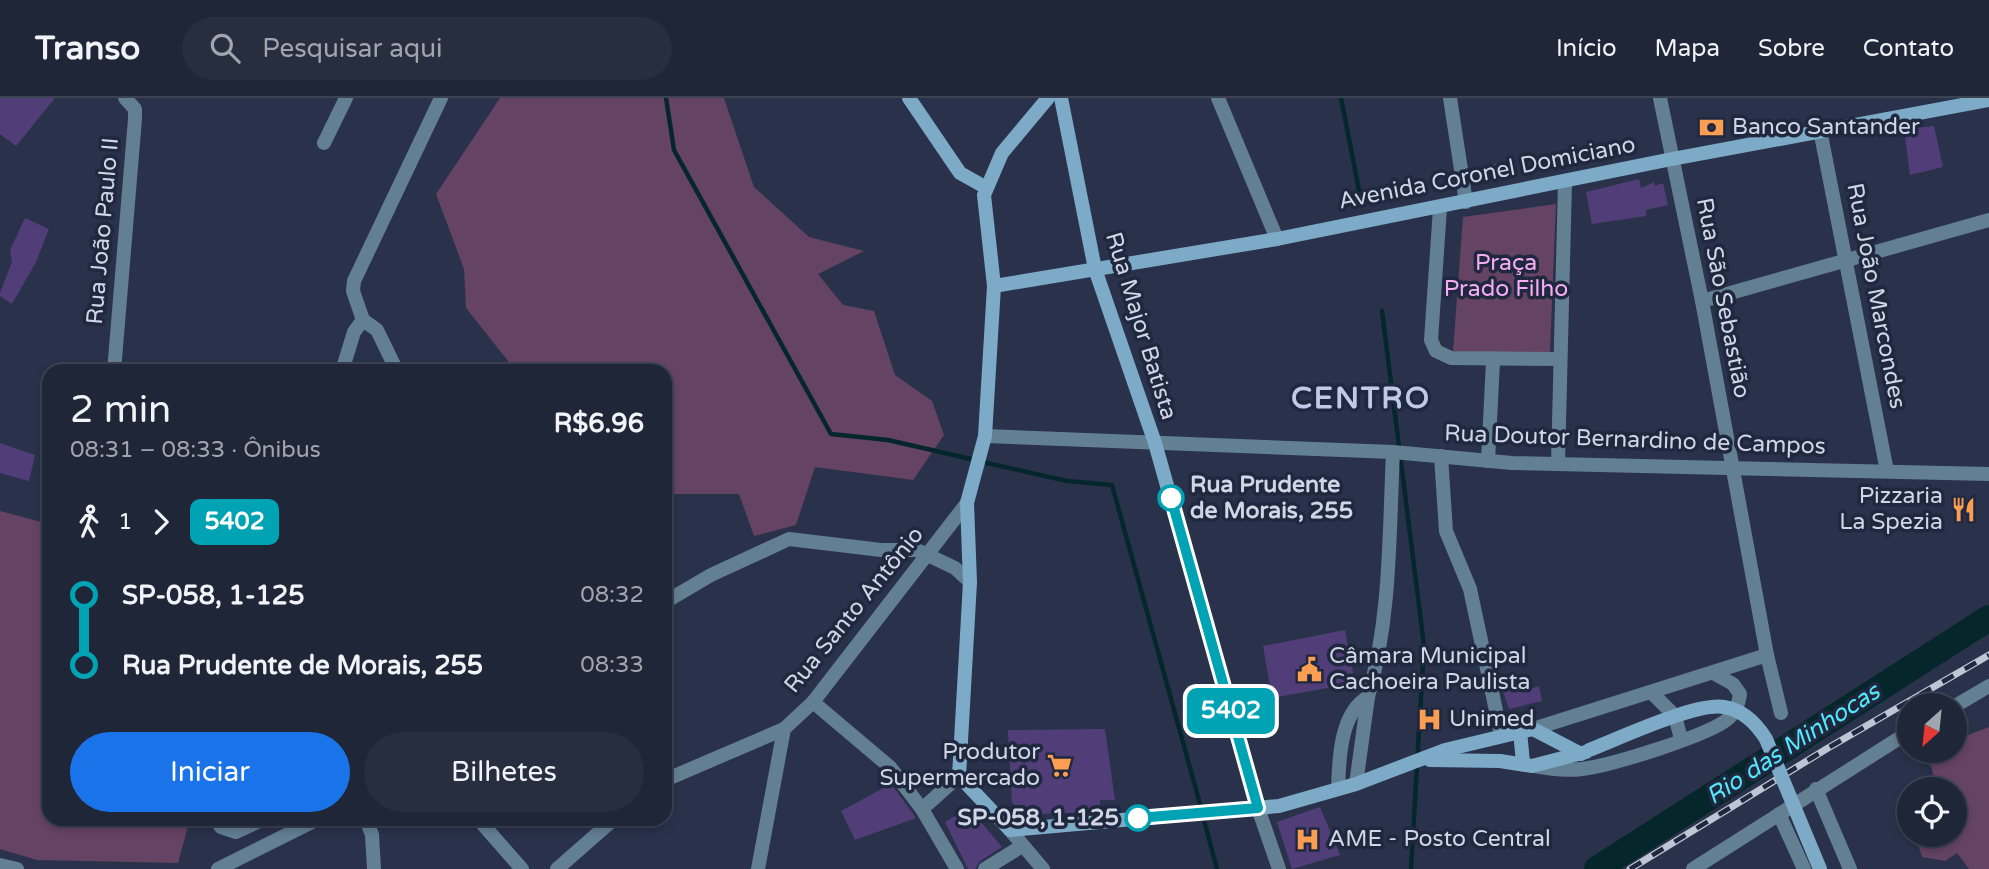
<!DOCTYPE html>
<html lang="pt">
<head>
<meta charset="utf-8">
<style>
  :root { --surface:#1f2638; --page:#272e40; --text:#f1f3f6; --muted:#a1a5ae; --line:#3c4353; --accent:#1a73e8 }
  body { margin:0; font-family:"Varela Round",sans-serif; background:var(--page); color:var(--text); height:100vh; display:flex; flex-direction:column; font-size:26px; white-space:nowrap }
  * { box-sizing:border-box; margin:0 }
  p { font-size:23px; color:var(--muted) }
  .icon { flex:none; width:38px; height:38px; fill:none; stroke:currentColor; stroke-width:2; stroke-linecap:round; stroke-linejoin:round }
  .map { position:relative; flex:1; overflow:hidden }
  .drawer { position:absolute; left:42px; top:266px; width:630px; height:462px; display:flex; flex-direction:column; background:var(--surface); border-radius:21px; box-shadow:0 4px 10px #0003,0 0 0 2px var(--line) }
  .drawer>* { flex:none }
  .badge { padding:0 14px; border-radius:10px; font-size:24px; line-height:46px }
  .needle { width:46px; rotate:207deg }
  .controls { position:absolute; left:1897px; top:595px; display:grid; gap:14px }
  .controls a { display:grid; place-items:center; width:70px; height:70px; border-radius:50%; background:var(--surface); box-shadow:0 4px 10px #0003,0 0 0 2px var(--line); font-size:35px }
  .map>.badge { position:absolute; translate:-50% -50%; box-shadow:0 0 0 4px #fff }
  .legs { display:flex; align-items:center; gap:10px; height:77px; padding:0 28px; font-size:23px }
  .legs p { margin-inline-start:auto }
  .head { display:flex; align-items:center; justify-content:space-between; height:119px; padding:0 28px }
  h1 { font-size:38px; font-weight:600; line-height:52px }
  .primary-button { display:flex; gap:14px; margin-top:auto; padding:14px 28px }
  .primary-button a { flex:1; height:80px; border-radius:42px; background:var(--accent); color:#fff; font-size:28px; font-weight:600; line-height:80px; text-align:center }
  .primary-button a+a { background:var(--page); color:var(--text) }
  ul { padding:0 28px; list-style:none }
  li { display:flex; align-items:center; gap:24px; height:70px; font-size:26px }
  li i { display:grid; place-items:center; width:10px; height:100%; margin:0 9px; background:currentColor }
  li i::after { content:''; width:18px; height:18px; margin:-9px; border:5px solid; border-radius:50%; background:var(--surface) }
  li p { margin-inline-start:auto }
  li:first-child i { background:linear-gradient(#0000 50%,currentColor 0) }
  li:last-child i { background:linear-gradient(currentColor 50%,#0000 0) }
  header { display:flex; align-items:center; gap:42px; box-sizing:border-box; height:98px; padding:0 35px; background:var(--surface); border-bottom:2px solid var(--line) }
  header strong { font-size:33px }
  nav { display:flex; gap:38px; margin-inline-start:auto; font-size:24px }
  .search { width:490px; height:63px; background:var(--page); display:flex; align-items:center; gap:18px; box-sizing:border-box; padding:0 24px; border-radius:38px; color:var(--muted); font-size:26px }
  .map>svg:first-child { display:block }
  .green { fill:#654364 }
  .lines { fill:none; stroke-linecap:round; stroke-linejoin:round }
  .stream { stroke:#05272b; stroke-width:4.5 }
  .river { stroke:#05272b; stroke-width:26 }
  .building { fill:#513e78 }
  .street { stroke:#637f92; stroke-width:14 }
  .secondary { stroke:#7caac7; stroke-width:14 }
  .rail-casing { stroke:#bec5d5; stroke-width:7 }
  .rail { stroke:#1f283f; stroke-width:4.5; stroke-dasharray:13; stroke-linecap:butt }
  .secondary-bridge { stroke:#7caac7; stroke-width:14 }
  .line-1-casing { stroke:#fff; stroke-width:16 }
  .line-1 { stroke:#00a3b4; stroke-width:10 }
  .stop-1-dot { fill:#fff; stroke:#00a3b4; stroke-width:3.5 }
  .labels { text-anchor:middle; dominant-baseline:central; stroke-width:7; stroke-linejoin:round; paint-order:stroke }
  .poi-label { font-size:23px; fill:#d0d6e5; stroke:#1f283f; text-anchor:start }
  .street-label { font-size:23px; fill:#d0d6e5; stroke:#1f283f }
  .park-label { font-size:23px; fill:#f6acf4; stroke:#1f283f }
  .stop-label { font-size:23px; font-weight:bold; fill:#d0d6e5; stroke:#1f283f; text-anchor:start }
  .water-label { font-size:24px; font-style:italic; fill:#53e8fb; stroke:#1f283f }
  .district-label { font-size:30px; font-weight:bold; letter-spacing:2px; fill:#becae8; stroke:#1f283f }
</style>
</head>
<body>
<header>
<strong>Transo</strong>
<div class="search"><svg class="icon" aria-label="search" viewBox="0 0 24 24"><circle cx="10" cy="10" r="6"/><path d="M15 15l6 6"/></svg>Pesquisar aqui</div>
<nav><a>Início</a><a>Mapa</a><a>Sobre</a><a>Contato</a></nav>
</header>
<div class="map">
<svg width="1989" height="771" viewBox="0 0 1989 771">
  <rect width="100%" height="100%" fill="#29324a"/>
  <g class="green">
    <path d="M500,0H724L754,89L809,139L864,153L818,176L843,207L874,213L895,277L932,303L944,337L913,382L815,369L796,427L754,438L739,396H665V273H516L466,210L464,171L436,96Z"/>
    <path d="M1556,106L1550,254L1500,257L1453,253L1463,119Z"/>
    <path d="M0,413L49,426V721H190L178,765L37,762L0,751Z"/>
    <path d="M1989,629V771H1969L1957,755L1945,763L1922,759L1915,737H1955V691H1937L1927,653H1955V642Z"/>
  </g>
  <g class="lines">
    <g class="stream">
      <path d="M666,0L674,52L831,336L888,342L971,361"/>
      <path d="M1341,0L1360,97"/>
      <path d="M1382,213L1424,547L1411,771"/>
      <path d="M987,365L1067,383L1112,387L1200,706"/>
      <path d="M1204,722L1217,771"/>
    </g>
    <path class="river" d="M1597,771L1989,520"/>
  </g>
  <g class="building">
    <path d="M0,0H55L16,48L0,36Z"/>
    <path d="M1934,28L1943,69L1910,77L1904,31Z"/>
    <path d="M1513,62L1517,79L1486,84L1481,69Z"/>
    <path d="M1639,81L1641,90L1654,84L1655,88L1663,85L1668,107L1646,112V118L1592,126L1586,94Z"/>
    <path d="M25,120L49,131L36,164L12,206L0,198V195L12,164L10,152Z"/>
    <path d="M0,345L35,357L29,383L0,375Z"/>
    <path d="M1345,532L1355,585L1272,600L1263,548Z"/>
    <path d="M1513,583L1518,594L1539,588L1542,603L1509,611L1501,588Z"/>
    <path d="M1105,631L1115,702H1100L1101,714L1038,716V710L1020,711L1012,705L1008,632Z"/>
    <path d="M891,686L916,720L855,742L841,713Z"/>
    <path d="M1320,709L1340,757L1292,771L1277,724Z"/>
    <path d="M969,710L1002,749L980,763L975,771H968L945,724Z"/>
  </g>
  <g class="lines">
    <g class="street">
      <path d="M1218,0L1277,141"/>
      <path d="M1450,0L1466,104"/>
      <path d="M1660,0L1702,203L1767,557L1781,615"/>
      <path d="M1820,32L1887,373"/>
      <path d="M324,45L346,0"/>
      <path d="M1440,110L1431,242L1436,253L1451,260L1560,261"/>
      <path d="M1702,203L1989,122"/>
      <path d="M363,222L353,193L354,183L441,0"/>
      <path d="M114,273L135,21V11L125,0"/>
      <path d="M342,273L354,234L363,222L377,232L397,273"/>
      <path d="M985,338L1393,354L1512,365L1989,376"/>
      <path d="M1441,358L1446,433L1470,491L1501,636"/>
      <path d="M1488,363L1493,263"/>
      <path d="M1558,365L1565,84"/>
      <path d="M665,504L711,477L789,441L881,452H917L955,470L970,484"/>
      <path d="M1652,595L1675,618L1681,641"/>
      <path d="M1368,599C1391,519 1389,437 1393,354"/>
      <path d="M813,604L890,669L922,711L957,771"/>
      <path d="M1955,608L1989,588"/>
      <path d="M1533,631L1767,557"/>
      <path d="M1534,668C1549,671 1566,673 1582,671C1609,668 1711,637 1729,620C1736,613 1739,605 1740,596L1733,586L1715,576"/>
      <path d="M665,682L784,631"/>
      <path d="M1338,691C1339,661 1340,615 1368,599L1356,686"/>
      <path d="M1816,691L1850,771"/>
      <path d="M1258,710L1279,771"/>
      <path d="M922,711L959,678"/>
      <path d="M1779,716L1804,771"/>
      <path d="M215,721L221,729L236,734L264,721"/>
      <path d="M366,721L372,737L374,771"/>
      <path d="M478,721L522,771"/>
      <path d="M1010,732L1043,771"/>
      <path d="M0,767L17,771"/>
      <path d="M218,771L318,721"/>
      <path d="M557,771L614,721"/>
      <path d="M758,771L784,631L813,604L967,405"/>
      <path d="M985,771L1022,748"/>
      <path d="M1693,771L1909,634"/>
    </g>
    <g class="secondary">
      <path d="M909,0L960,75L985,89"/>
      <path d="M1048,0L1002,55L984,97L994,188L985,338L967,405L970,484L959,678L1010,732L1279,708L1356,686L1445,652L1533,631L1581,656"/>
      <path d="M1061,0L1095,171L1155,345L1258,710"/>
      <path d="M994,188L1277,141L1672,61L1989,2"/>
      <path d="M1520,633L1523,665"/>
      <path d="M1430,662L1500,663L1532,668L1586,654"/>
    </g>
    <defs>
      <path id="rail" d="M1630,771L1828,650L1989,557"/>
    </defs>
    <use href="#rail" class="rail-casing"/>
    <use href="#rail" class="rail"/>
    <path class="secondary-bridge" d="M1589,652C1618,641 1696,604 1724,609C1743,612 1756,625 1766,641L1820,771"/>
  </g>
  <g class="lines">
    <defs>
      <path id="line-1" d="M1138,720L1258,710L1171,400"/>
    </defs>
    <use href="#line-1" class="line-1-casing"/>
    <use href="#line-1" class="line-1"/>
  </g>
  <defs>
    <symbol id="bank-bare" viewBox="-9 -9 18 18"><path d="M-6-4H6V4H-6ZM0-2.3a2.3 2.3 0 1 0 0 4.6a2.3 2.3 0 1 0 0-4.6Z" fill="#fb9e51" stroke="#1f283f" stroke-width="2.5" paint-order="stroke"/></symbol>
    <symbol id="restaurant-bare" viewBox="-9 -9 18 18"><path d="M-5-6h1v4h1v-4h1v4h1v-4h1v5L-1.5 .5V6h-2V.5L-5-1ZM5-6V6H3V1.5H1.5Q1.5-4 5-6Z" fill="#fb9e51" stroke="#1f283f" stroke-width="2.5" paint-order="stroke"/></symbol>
    <symbol id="civic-bare" viewBox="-9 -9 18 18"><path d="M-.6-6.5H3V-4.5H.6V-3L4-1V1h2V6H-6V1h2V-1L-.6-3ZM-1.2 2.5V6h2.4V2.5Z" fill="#fb9e51" stroke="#1f283f" stroke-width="2.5" paint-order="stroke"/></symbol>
    <symbol id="hospital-bare" viewBox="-9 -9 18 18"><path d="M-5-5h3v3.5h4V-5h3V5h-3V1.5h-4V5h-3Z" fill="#fb9e51" stroke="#1f283f" stroke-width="2.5" paint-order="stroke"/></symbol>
    <symbol id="supermarket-bare" viewBox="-9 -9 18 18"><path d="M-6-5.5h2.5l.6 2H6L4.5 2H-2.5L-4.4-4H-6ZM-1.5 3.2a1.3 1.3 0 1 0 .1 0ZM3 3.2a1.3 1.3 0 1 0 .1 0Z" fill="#fb9e51" stroke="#1f283f" stroke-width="2.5" paint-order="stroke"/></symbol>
  </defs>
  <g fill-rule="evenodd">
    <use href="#bank-bare" x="1694" y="12" width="35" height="35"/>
    <use href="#restaurant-bare" x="1946" y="394" width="35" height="35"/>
    <use href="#civic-bare" x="1292" y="554" width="35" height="35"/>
    <use href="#hospital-bare" x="1412" y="604" width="35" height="35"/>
    <use href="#supermarket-bare" x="1042" y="650" width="35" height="35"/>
    <use href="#hospital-bare" x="1290" y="724" width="35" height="35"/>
  </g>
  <g class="stop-1-dot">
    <circle cx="1171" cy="400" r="12"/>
    <circle cx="1138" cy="720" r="12"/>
  </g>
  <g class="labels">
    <g class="poi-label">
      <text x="1732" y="29">Banco Santander</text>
      <text x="1943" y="398" text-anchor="end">Pizzaria<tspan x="1943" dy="26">La Spezia</tspan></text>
      <text x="1329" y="558">Câmara Municipal<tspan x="1329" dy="26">Cachoeira Paulista</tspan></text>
      <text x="1449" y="621">Unimed</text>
      <text x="1040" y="654" text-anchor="end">Produtor<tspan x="1040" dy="26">Supermercado</tspan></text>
      <text x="1328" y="741">AME - Posto Central</text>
    </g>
    <g class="street-label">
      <text transform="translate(1487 75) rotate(-11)">Avenida Coronel Domiciano</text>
      <text transform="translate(103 133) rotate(-85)">Rua João Paulo II</text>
      <text transform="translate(1876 198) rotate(79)">Rua João Marcondes</text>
      <text transform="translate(1723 200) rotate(79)">Rua São Sebastião</text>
      <text transform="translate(1141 228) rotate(73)">Rua Major Batista</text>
      <text transform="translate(1635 342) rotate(2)">Rua Doutor Bernardino de Campos</text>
      <text transform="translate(854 512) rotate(-51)">Rua Santo Antônio</text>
    </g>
    <g class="park-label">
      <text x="1506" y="165">Praça<tspan x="1506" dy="26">Prado Filho</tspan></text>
    </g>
    <g class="stop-label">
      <text x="1190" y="387">Rua Prudente<tspan x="1190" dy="26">de Morais, 255</tspan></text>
      <text x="1119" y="720" text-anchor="end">SP-058, 1-125</text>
    </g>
    <g class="water-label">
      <text transform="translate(1793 646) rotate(-33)">Rio das Minhocas</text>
    </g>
    <g class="district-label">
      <text x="1361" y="300">CENTRO</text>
    </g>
  </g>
</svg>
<div class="controls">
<a><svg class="needle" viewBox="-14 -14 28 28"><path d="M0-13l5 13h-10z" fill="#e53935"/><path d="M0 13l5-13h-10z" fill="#a1a5ae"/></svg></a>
<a><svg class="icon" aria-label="locate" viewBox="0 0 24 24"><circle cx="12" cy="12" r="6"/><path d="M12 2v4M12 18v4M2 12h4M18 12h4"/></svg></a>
</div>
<b class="badge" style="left:1231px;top:613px;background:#00a3b4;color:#fff">5402</b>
<section class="drawer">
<div class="head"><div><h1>2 min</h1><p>08:31 – 08:33 · Ônibus</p></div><b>R$6.96</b></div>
<div class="legs"><svg class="icon" aria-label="walk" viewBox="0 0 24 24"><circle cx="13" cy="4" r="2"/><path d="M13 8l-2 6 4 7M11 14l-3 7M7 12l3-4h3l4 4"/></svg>1<svg class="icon" aria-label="forward" viewBox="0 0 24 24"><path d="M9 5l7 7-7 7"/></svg><b class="badge" style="background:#00a3b4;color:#fff">5402</b></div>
<ul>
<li><i style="color:#00a3b4"></i><b>SP-058, 1-125</b><p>08:32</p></li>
<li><i style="color:#00a3b4"></i><b>Rua Prudente de Morais, 255</b><p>08:33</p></li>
</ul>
<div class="primary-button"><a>Iniciar</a><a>Bilhetes</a></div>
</section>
</div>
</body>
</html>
